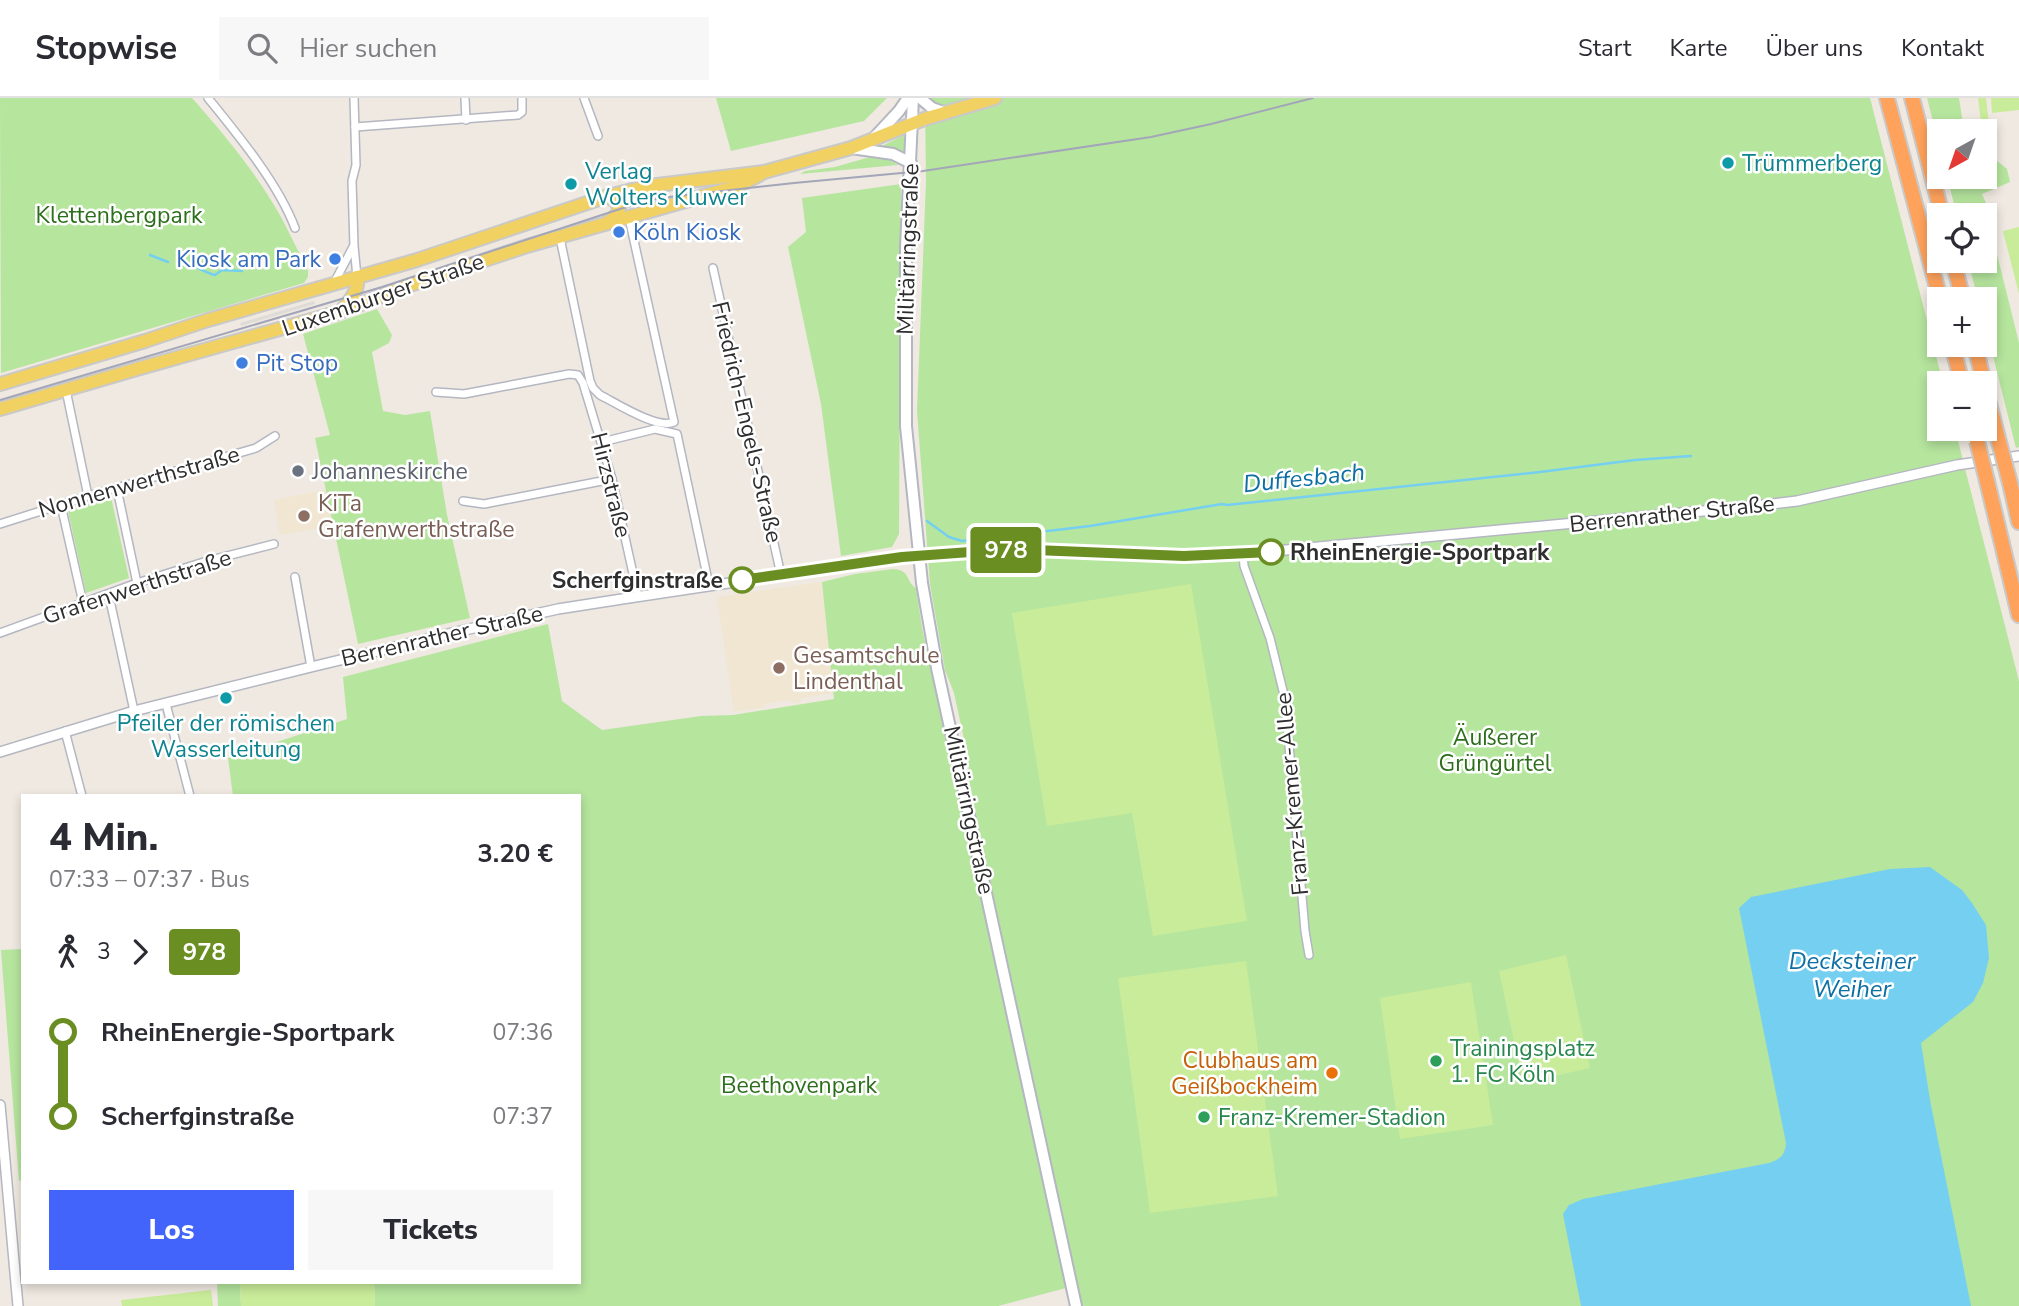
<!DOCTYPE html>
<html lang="de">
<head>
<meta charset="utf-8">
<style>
  :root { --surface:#fff; --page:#f7f7f7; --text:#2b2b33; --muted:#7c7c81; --line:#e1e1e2; --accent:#4264fb }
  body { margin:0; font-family:"Nunito Sans",sans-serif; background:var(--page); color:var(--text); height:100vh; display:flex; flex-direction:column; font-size:26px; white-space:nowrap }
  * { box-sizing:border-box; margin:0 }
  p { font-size:23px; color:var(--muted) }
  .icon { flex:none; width:38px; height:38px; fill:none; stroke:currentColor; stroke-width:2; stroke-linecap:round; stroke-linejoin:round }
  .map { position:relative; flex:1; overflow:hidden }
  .drawer { position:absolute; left:21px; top:696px; width:560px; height:490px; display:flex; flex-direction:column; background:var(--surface); border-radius:0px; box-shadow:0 4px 10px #0003 }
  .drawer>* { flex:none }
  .badge { padding:0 14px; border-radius:5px; font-size:24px; line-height:46px }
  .needle { width:46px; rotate:220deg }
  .buttons { position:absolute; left:1927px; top:21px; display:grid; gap:14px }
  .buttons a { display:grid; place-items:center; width:70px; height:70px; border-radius:0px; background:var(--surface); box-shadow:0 4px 10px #0003; font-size:35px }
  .map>.badge { position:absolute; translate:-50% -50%; box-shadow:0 0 0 4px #fff }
  .legs { display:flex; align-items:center; gap:10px; height:77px; padding:0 28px; font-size:23px }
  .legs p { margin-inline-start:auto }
  .summary { display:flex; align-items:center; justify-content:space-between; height:119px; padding:0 28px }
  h1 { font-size:38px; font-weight:800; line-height:52px }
  .primary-button { display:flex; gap:14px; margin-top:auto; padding:14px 28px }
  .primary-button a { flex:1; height:80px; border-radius:0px; background:var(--accent); color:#fff; font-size:28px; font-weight:800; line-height:80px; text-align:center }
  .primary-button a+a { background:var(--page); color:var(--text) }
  ul { padding:0 28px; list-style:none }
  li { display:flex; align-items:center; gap:24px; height:84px; font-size:26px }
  li i { display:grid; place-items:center; width:10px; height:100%; margin:0 9px; background:currentColor }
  li i::after { content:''; width:18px; height:18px; margin:-9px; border:5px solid; border-radius:50%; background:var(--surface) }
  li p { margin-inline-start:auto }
  li:first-child i { background:linear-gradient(#0000 50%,currentColor 0) }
  li:last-child i { background:linear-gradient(currentColor 50%,#0000 0) }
  header { display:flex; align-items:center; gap:42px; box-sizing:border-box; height:98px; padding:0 35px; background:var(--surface); border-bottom:2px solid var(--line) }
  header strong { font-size:33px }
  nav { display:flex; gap:38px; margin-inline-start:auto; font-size:24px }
  .search { width:490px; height:63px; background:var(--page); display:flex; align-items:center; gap:18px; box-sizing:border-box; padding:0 24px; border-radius:0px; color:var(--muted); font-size:26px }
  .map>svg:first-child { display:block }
  .education { fill:#f0e6d1 }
  .green { fill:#b6e59e }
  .pitch { fill:#c9ec9a }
  .plaza { fill:#dfdcd8 }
  .water { fill:#75cff0 }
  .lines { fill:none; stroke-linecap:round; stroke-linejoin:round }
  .stream { stroke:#75cff0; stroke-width:2.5 }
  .minor-casing { stroke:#b4b7c1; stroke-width:10 }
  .tertiary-casing { stroke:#b4b7c1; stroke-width:12 }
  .secondary-casing { stroke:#b4b7c1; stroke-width:14 }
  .primary-casing { stroke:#c9c9c9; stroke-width:16 }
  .motorway-casing { stroke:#c9c9c9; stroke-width:18 }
  .minor { stroke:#fff; stroke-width:7 }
  .tertiary { stroke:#fff; stroke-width:9 }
  .secondary { stroke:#fff; stroke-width:10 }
  .primary { stroke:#f2d163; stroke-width:12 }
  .motorway { stroke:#ffa35c; stroke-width:14 }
  .tram { stroke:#a3a6b8; stroke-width:2 }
  .motorway-bridge-casing { stroke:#c9c9c9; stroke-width:18; stroke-linecap:butt }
  .motorway-bridge { stroke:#ffa35c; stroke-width:14 }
  .line-1-casing { stroke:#fff; stroke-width:16 }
  .line-1 { stroke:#6b8e23; stroke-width:10 }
  .culture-dot { fill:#0f9aa8; stroke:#fff; stroke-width:2.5 }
  .shop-dot { fill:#3f7fe0; stroke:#fff; stroke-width:2.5 }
  .worship-dot { fill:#6b7280; stroke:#fff; stroke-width:2.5 }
  .education-dot { fill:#8d6e63; stroke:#fff; stroke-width:2.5 }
  .stop-1-dot { fill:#fff; stroke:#6b8e23; stroke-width:3.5 }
  .leisure-dot { fill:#2e9e5b; stroke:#fff; stroke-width:2.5 }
  .food-dot { fill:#e8710a; stroke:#fff; stroke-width:2.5 }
  .labels { text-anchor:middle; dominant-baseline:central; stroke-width:5; stroke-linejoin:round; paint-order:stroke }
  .culture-label { font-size:23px; fill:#0d838f; stroke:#fff; text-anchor:start }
  .park-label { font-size:23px; fill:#2c6e1b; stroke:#fff }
  .shop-label { font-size:23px; fill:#366cbe; stroke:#fff; text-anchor:start }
  .street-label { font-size:23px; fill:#2e2e2e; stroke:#fff }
  .worship-label { font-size:23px; fill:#5b616d; stroke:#fff; text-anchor:start }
  .education-label { font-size:23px; fill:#785e54; stroke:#fff; text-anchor:start }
  .stop-label { font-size:23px; font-weight:bold; fill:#2e2e2e; stroke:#fff; text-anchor:start }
  .leisure-label { font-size:23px; fill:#27864d; stroke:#fff; text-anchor:start }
  .food-label { font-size:23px; fill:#c56008; stroke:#fff; text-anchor:end }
  .water-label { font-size:24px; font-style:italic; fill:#0d6fa3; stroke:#fff }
</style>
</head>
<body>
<header>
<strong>Stopwise</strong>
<div class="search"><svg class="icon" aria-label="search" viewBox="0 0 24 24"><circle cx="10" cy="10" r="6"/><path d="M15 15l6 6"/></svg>Hier suchen</div>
<nav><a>Start</a><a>Karte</a><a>Über uns</a><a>Kontakt</a></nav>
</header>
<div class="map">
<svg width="2019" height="1208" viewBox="0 0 2019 1208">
  <rect width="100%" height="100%" fill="#efe9e1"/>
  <g class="education">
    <path d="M328,391L334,428L280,437L274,402Z"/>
    <path d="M822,484L834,595L801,600V604L792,605L790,602L765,606V609L734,614L717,499Z"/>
  </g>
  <g class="green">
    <path d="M0,0H192C225,37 257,76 281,119C290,136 299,155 308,173V179L304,185L1,275Z"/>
    <path d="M716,0H887L864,23L731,53Z"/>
    <path d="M925,0H1870L1943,285H1939V331H1955L2019,583V1208H1082L970,693L968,659L954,595L945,572L930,486L917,313L926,84Z"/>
    <path d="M1927,0H1959L1964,33H1939V47Z"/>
    <path d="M904,37V55L874,52Z"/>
    <path d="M1985,53L2007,71L2010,84L1982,96L1993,121L1992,136L2019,245V349L2016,350L1985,226L1984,201H1978L1968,163H1984V117H1957L1947,79H1984Z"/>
    <path d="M870,59C881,59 889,60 898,67L800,76L805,73L835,69Z"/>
    <path d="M901,86L899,436L892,449L841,458L821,306L788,149L806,134L802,100Z"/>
    <path d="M377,211L392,237L389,245L372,254L383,313L405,317L430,313L447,417L470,520L358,546L315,340L330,337L303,236Z"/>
    <path d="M111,399L129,480L86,495L68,413Z"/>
    <path d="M893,471C911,472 905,483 916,490L922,530L1032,1024L1066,1190L998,1208H375L374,1185H579V698H233L228,660L347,621L343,579L548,526L562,603L602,632L701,618L733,617L834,601L822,484L855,476Z"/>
    <path d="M23,851V1082L19,1083L1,852Z"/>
    <path d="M217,1185H240L241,1208H218Z"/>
  </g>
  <g class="pitch">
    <path d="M1978,0H1986L1990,37H1985L1984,33H1982Z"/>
    <path d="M1991,0H2019V12L1992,15Z"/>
    <path d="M2019,129V196L2003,133Z"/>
    <path d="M1191,486L1247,823L1153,838L1132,715L1047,728L1012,515Z"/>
    <path d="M1566,857L1590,970L1523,985L1499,873Z"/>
    <path d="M1246,863L1278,1098L1150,1115L1118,880Z"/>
    <path d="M1471,884L1493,1027L1400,1041L1380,900Z"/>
    <path d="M240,1185H374L375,1208H241Z"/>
    <path d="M211,1192L213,1208H122L121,1202Z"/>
  </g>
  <path class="plaza" d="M314,203L315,206L241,228V227L240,225Z"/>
  <path class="water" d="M1930,769L1962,792L1972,805L1986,827L1989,860L1983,885L1973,904L1921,945L1930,1002L1971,1208H1581L1563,1116L1569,1107L1583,1101L1769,1065C1780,1061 1785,1058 1786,1045L1739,810L1751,799L1890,771Z"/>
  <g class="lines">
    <g class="stream">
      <path d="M150,157L168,164"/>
      <path d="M179,170V166C194,164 201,174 215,177L222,172L242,173"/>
      <path d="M927,423L949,439L962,443L1090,428L1222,406L1227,407L1540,374L1635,362L1691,358"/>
    </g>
    <defs>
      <g id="minor">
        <path d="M208,0C238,37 278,85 295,130"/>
        <path d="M354,0L356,67L352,83L354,148L357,179"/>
        <path d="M465,0L466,22"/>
        <path d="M584,0L598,38"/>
        <path d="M355,29L518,17L522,14V0"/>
        <path d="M560,140L590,283L593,290L600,297C616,305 658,332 674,324L629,120"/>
        <path d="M713,170L781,477"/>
        <path d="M334,185L353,149"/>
        <path d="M66,292L88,398"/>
        <path d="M436,294L464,296L569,276L578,277L583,285L612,381L638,498"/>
        <path d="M602,344L655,331L677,336L709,487"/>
        <path d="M117,391L137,485"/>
        <path d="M463,403L484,406L612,381"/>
        <path d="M61,407L83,505"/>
        <path d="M0,426L88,398L256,350L275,338"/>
        <path d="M1243,456L1244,468L1270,540L1285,601L1305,833L1309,857"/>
        <path d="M295,479L311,569"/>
        <path d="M111,507L134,613"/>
        <path d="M0,535L137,485L207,463L274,446"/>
        <path d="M166,606L190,698"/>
        <path d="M65,633L82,698"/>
      </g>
      <g id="tertiary">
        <path d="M0,654L134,613L311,569L469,531L558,511L622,501L902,459L1011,451L1184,458L1243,456L1756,408L1797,403L1957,367L2019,358"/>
        <path d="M0,1007L18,1208"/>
      </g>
      <g id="secondary">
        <path d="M913,0L906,149V328L922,485L937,570L1076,1208"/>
        <path d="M920,0L932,10L946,15"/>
        <path d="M873,41L899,13L908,0"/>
        <path d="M851,50L893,56L911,65"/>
      </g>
      <g id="primary">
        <path d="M608,124C616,118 621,116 618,105L608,98"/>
        <path d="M342,212C351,202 359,192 357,179"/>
        <path d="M0,286L145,243L208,222L417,162L608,98L649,88L764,74L851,50L924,21L995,0"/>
        <path d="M0,311L140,270L340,214L410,187L527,148L738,88L761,76"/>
      </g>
      <g id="motorway">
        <path d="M1887,0L1940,201"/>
        <path d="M1912,0L1942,117"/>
        <path d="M1953,163L1963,201"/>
        <path d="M1952,247L1962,285"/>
        <path d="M1975,247L1984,285"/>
        <path d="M1984,286L1999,344"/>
        <path d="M1987,383L2019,517"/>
        <path d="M2010,385L2019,424"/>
      </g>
    </defs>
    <use href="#minor" class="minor-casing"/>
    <use href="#tertiary" class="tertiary-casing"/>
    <use href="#secondary" class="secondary-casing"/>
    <use href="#primary" class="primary-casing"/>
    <use href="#motorway" class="motorway-casing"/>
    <use href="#minor" class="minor"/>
    <use href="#tertiary" class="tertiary"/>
    <use href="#secondary" class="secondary"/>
    <use href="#primary" class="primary"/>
    <use href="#motorway" class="motorway"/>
    <path class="tram" d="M0,302L382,189L620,111L660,100L794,85L923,73L1151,39L1211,26L1313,0"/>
    <defs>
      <g id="motorway-bridge">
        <path d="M1977,343L1987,383"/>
        <path d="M1999,344L2010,385"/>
      </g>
    </defs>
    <use href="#motorway-bridge" class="motorway-bridge-casing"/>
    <use href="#motorway-bridge" class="motorway-bridge"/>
  </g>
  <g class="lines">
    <defs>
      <path id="line-1" d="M742,482L902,459L1011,451L1184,458L1271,454"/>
    </defs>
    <use href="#line-1" class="line-1-casing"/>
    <use href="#line-1" class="line-1"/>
  </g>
  <g class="culture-dot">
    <circle cx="1728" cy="65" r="7"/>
    <circle cx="571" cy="86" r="7"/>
    <circle cx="226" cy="600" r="7"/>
  </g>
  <g class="shop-dot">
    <circle cx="619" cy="134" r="7"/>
    <circle cx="335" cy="161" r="7"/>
    <circle cx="242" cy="265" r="7"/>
  </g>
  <circle class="worship-dot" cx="298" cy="373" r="7"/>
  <g class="education-dot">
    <circle cx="304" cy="418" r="7"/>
    <circle cx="779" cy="570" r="7"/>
  </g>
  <g class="stop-1-dot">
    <circle cx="1271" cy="454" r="12"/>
    <circle cx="742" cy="482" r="12"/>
  </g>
  <g class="leisure-dot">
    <circle cx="1436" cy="963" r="7"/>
    <circle cx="1204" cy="1019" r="7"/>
  </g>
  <circle class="food-dot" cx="1332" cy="975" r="7"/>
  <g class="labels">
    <g class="culture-label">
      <text x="1742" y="65">Trümmerberg</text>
      <text x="585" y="73">Verlag<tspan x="585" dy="26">Wolters Kluwer</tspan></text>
      <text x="226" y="625" text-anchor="middle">Pfeiler der römischen<tspan x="226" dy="26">Wasserleitung</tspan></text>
    </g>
    <g class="park-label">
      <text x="119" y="117">Klettenbergpark</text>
      <text x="1495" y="639">Äußerer<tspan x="1495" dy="26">Grüngürtel</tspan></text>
      <text x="799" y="987">Beethovenpark</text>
    </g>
    <g class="shop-label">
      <text x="633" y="134">Köln Kiosk</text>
      <text x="321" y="161" text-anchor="end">Kiosk am Park</text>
      <text x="256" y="265">Pit Stop</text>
    </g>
    <g class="street-label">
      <text transform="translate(908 151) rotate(-88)">Militärringstraße</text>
      <text transform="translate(383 197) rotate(-19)">Luxemburger Straße</text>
      <text transform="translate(747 324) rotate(77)">Friedrich-Engels-Straße</text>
      <text transform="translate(139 384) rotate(-16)">Nonnenwerthstraße</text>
      <text transform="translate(611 387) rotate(76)">Hirzstraße</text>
      <text transform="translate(1672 416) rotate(-6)">Berrenrather Straße</text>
      <text transform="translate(137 489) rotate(-18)">Grafenwerthstraße</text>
      <text transform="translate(442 538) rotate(-13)">Berrenrather Straße</text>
      <text transform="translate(1292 696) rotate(-95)">Franz-Kremer-Allee</text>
      <text transform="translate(969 712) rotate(78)">Militärringstraße</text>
    </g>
    <g class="worship-label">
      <text x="312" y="373">Johanneskirche</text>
    </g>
    <g class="education-label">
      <text x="318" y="405">KiTa<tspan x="318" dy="26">Grafenwerthstraße</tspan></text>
      <text x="793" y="557">Gesamtschule<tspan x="793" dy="26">Lindenthal</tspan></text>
    </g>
    <g class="stop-label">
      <text x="1290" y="454">RheinEnergie-Sportpark</text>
      <text x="723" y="482" text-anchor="end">Scherfginstraße</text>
    </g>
    <g class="leisure-label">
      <text x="1450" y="950">Trainingsplatz<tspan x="1450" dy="26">1. FC Köln</tspan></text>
      <text x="1218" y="1019">Franz-Kremer-Stadion</text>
    </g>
    <g class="food-label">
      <text x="1318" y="962">Clubhaus am<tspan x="1318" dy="26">Geißbockheim</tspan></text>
    </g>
    <g class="water-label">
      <text transform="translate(1304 380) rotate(-6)">Duffesbach</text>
      <text x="1852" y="863">Decksteiner<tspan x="1852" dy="28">Weiher</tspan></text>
    </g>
  </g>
</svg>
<div class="buttons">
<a><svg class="needle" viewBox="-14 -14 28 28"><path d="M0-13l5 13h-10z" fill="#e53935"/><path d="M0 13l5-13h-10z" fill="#7c7c81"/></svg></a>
<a><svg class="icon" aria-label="locate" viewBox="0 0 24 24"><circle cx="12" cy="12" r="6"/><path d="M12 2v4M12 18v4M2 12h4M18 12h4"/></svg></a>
<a>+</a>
<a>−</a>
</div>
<b class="badge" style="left:1006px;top:452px;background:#6b8e23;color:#fff">978</b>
<section class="drawer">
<div class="summary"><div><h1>4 Min.</h1><p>07:33 – 07:37 · Bus</p></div><b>3.20 €</b></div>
<div class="legs"><svg class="icon" aria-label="walk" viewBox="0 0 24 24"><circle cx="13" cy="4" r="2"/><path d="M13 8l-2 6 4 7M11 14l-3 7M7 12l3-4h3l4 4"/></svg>3<svg class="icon" aria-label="forward" viewBox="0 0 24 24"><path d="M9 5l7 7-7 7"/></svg><b class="badge" style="background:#6b8e23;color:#fff">978</b></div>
<ul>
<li><i style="color:#6b8e23"></i><b>RheinEnergie-Sportpark</b><p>07:36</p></li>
<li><i style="color:#6b8e23"></i><b>Scherfginstraße</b><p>07:37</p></li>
</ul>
<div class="primary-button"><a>Los</a><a>Tickets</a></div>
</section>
</div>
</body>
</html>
